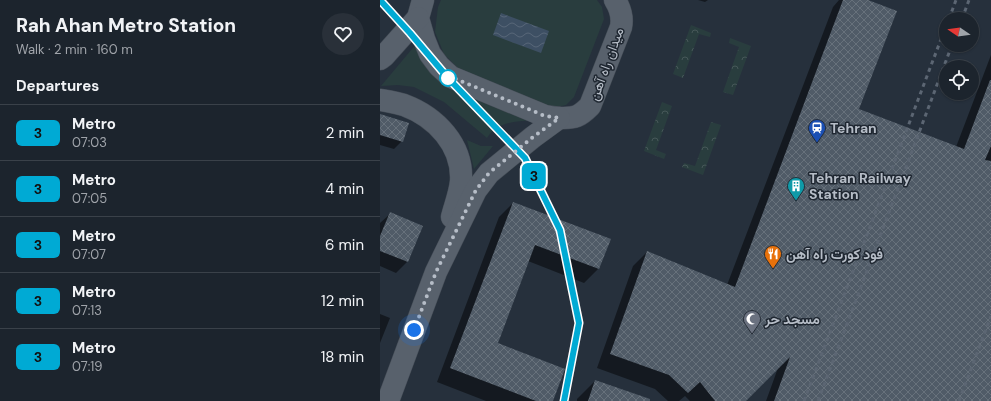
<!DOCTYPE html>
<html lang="en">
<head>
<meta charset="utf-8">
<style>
  :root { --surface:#1c242d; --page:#293039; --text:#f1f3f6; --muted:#a0a4aa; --line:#3a4149 }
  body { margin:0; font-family:"DM Sans",Vazirmatn,sans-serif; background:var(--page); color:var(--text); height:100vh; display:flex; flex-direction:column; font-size:15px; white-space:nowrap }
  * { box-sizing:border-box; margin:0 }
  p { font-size:13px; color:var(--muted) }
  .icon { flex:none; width:22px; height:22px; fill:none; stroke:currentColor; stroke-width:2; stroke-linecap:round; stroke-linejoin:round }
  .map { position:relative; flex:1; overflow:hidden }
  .drawer { display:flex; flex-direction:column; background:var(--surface); width:380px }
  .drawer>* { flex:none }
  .badge { padding:0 8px; border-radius:6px; font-size:14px; line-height:26px }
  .needle { width:26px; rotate:283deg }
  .tools { position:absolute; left:559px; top:12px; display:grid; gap:8px }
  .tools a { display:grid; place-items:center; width:40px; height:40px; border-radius:50%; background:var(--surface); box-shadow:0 1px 3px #0004,0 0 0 1px var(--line); font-size:20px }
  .you { position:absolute; width:20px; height:20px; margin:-10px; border:3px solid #fff; border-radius:50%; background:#1a73e8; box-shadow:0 0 0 6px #1a73e833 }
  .map>.badge { position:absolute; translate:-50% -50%; box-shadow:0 0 0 2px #fff }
  h2 { padding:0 16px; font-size:15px; line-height:36px }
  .round { display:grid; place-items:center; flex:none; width:42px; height:42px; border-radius:21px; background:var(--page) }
  .overview { display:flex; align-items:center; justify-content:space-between; height:68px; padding:0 16px }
  h1 { font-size:19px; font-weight:800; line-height:30px }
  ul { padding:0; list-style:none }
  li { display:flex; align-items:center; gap:12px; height:56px; padding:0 16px; border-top:1px solid var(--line) }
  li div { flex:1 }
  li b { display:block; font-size:15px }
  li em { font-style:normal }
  li .badge { min-width:44px; font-weight:700; text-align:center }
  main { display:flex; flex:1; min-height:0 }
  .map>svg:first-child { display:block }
  .green { fill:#293d3e }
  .park { fill:url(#park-crowns) }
  .water { fill:url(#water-waves) }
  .shadow { fill:#0007 }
  .building { fill:url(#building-cross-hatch) }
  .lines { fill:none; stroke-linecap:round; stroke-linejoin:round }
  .primary-casing { stroke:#434b55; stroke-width:23 }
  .primary { stroke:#58616c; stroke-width:22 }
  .rail { stroke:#5c6673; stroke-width:3; stroke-dasharray:4 4; stroke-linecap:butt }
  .line-casing { stroke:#fff; stroke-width:9 }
  .line { stroke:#00aad4; stroke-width:6 }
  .walk { stroke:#b6bdc7; stroke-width:4; stroke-dasharray:0 7.2 }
  .stop-dot { fill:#fff; stroke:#00aad4; stroke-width:2 }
  .labels { text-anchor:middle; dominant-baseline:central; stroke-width:3; stroke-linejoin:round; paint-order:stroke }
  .street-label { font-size:14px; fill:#b6bdc7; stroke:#1f2731 }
  .poi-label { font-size:14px; font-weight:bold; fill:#b6bdc7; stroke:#1f2731; text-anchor:start }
</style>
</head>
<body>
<main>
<section class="drawer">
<div class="overview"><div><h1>Rah Ahan Metro Station</h1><p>Walk · 2 min · 160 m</p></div><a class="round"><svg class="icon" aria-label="heart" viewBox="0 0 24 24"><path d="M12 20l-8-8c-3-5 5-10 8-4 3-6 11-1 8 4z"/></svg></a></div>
<h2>Departures</h2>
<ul>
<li><span class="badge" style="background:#00aad4;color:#111">3</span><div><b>Metro</b><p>07:03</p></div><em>2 min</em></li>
<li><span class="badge" style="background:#00aad4;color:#111">3</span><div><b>Metro</b><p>07:05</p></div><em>4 min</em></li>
<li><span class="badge" style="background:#00aad4;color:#111">3</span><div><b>Metro</b><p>07:07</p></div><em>6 min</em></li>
<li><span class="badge" style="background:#00aad4;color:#111">3</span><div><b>Metro</b><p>07:13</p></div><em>12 min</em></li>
<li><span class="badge" style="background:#00aad4;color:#111">3</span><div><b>Metro</b><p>07:19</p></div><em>18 min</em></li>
</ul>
</section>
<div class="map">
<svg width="611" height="401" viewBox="0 0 611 401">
  <defs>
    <pattern id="park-crowns" width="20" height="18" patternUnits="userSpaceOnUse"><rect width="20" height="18" fill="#293d3e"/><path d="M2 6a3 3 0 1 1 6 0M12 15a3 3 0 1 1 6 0" fill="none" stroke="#465758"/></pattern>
    <pattern id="water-waves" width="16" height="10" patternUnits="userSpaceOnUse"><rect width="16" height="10" fill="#3d4f63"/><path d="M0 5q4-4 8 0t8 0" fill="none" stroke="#576678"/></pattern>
    <pattern id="building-cross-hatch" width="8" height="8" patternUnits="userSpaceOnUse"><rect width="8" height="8" fill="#505b67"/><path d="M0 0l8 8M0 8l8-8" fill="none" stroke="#67717b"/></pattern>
  </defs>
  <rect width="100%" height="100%" fill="#26303c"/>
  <g class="green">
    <path d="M61,0H217L222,7L224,19L194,97L186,105L173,108L85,75L64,54L55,32L58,7Z"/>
    <path d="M37,43L151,120C134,122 117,122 107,138L64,102L34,87L18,85L1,86Z"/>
    <path d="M87,140L101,146H113L94,169Z"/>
  </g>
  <g class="park">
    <path d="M311,25L331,33L330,37L319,34L303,78L293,74Z"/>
    <path d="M350,38L371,46L353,95L343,92L359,47L349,43Z"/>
    <path d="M282,102L292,106L276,150L286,154L284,159L264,151Z"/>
    <path d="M331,122L341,125L323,175L302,167L304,163L315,166Z"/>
  </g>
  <path class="water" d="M121,13L169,31L161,53L113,35Z"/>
  <g class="shadow">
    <path d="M318,0H328L325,2Z"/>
    <path d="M459,0H486L478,110L576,147L611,55V401H386L398,368L365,401H310L305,396L299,401H288L275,389L217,368L253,266L267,252L347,285L453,7Z"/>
    <path d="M0,115L22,141L14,149L0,145Z"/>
    <path d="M133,203L218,269L204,283L148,261L117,344L172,401H106L57,382L119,217Z"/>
    <path d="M10,214L27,262L16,273L0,266V223Z"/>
    <path d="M0,314L10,318L0,343Z"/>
    <path d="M215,381L260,401H197V399Z"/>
  </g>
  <g class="building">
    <path d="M463,0H488L517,11L479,109L584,149L610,80H611V146L605,160L611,161V401H394L410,357L366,401H335L320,382L308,393L289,375L230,354L267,251L355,287Z"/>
    <path d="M0,114L29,123L23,142L0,135Z"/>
    <path d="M133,202L231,239L219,269L155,245L118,343L185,369L173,401H156L70,368Z"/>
    <path d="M10,212L43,226L28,262L0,251V236Z"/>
    <path d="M215,380L270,399V401H208Z"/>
  </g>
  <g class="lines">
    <defs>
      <g id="primary">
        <path d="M43,0L38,18L44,39L50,54L59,66L71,77L165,116C174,118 189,119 197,116C202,114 206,110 210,106L241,27C243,17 240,8 235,0"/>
        <path d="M0,59L4,56L38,18"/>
        <path d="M0,100C8,101 16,103 24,105C56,117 83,145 81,181C80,193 75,205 72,217"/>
        <path d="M8,401L56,272L96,190L109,173L153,137L179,118"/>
      </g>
    </defs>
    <use href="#primary" class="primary-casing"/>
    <use href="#primary" class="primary"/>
    <g class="rail">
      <path d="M569,19L576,0"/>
      <path d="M582,19L589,0"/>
      <path d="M424,401L566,26"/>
      <path d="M438,401L572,45"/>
      <path d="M579,401L611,316"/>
    </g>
  </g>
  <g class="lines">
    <defs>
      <path id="line" d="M0,0L30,33L68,78L145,158L180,230L199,323L184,401"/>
    </defs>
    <use href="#line" class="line-casing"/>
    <use href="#line" class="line"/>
    <path class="walk" d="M34,330L56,272L96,190L109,173L153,137L179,118L165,116L71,77L68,78"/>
  </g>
  <defs>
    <symbol id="station-pin" viewBox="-11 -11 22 30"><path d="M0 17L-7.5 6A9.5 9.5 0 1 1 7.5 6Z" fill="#1a4fb4" stroke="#1f2731"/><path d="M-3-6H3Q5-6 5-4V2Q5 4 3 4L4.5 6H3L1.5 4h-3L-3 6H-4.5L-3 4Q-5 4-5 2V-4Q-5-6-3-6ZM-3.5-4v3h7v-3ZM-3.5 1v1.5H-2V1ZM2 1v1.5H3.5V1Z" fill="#fff"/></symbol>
    <symbol id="building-pin" viewBox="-11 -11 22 30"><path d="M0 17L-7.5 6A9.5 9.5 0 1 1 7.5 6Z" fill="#0f9aa8" stroke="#1f2731"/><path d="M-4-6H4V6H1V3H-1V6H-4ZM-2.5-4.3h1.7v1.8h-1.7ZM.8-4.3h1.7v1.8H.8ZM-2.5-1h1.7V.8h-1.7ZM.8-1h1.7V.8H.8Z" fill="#fff"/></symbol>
    <symbol id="restaurant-pin" viewBox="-11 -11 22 30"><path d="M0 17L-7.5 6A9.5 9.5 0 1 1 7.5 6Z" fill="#e8710a" stroke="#1f2731"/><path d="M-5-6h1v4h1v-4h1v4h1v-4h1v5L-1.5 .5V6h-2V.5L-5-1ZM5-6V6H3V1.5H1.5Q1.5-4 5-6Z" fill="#fff"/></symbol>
    <symbol id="mosque-pin" viewBox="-11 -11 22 30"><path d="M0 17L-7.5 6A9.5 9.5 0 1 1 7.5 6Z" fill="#6b7280" stroke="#1f2731"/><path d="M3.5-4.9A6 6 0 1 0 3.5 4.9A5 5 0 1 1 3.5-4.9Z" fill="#fff"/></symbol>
  </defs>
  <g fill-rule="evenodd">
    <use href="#station-pin" x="427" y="118" width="20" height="27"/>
    <use href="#building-pin" x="406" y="176" width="20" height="27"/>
    <use href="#restaurant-pin" x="383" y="244" width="20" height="27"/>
    <use href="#mosque-pin" x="362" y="309" width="20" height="27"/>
  </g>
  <circle class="stop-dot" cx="68" cy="78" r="8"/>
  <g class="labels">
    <g class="street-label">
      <text transform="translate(226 64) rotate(-70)">میدان راه آهن</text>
    </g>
    <g class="poi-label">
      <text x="450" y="128">Tehran</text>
      <text x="429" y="178">Tehran Railway<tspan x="429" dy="16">Station</tspan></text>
      <text x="406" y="254">فود کورت راه آهن</text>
      <text x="385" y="319">مسجد حر</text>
    </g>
  </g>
</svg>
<div class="tools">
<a><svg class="needle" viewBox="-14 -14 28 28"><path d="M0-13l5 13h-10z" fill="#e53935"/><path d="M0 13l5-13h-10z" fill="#a0a4aa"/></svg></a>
<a><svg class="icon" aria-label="locate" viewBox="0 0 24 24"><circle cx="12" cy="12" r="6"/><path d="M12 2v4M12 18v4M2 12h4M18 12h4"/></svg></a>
</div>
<div class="you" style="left:34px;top:330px"></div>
<b class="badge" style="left:154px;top:176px;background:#00aad4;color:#111">3</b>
</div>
</main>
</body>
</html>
